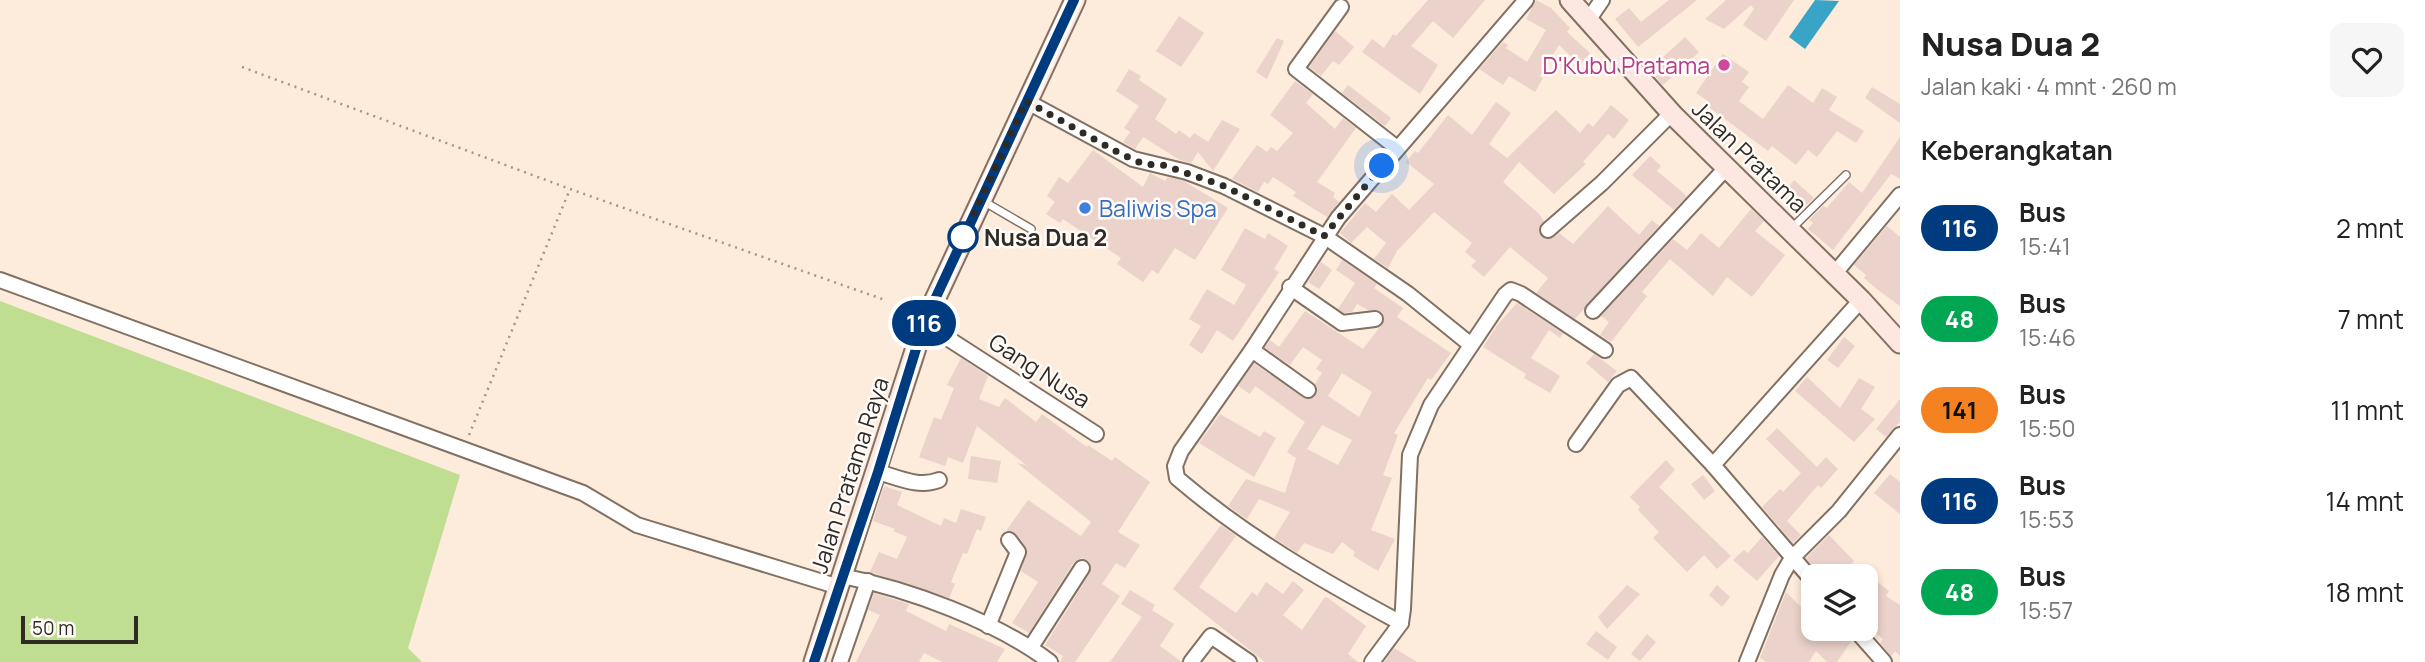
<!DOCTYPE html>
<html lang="id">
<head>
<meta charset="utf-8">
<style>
  :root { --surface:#fff; --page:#f6f6f6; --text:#222; --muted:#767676 }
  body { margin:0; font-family:Manrope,sans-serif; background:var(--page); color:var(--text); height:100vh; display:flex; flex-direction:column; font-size:26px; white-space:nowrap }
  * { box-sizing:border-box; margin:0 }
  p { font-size:23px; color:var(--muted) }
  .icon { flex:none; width:38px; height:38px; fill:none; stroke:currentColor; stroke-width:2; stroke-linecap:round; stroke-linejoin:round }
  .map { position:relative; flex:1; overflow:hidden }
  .details { display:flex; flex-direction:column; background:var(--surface); width:525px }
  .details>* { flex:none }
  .badge { padding:0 14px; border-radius:23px; font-size:24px; line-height:46px }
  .fabs { position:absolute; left:1801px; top:564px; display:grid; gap:14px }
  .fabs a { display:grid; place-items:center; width:77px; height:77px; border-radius:14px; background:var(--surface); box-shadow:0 4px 10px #0003; font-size:35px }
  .scale { position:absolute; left:21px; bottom:18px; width:117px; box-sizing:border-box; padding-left:7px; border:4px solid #302a24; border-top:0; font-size:19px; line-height:24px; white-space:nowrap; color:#302a24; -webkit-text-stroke:5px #fffbf8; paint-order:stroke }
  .you { position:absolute; width:35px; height:35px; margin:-18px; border:5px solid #fff; border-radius:50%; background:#1a73e8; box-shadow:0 0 0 10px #1a73e833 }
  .map>.badge { position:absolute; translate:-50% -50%; box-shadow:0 0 0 4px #fff }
  h2 { padding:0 21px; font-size:26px; line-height:63px }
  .round { display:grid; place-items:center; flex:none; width:74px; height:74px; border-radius:14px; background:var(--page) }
  .summary { display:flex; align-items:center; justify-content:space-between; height:119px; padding:0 21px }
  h1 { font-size:33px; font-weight:800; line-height:52px }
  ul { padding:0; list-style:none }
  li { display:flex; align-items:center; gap:21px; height:91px; padding:0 21px }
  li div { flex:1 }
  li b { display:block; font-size:26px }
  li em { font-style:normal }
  li .badge { min-width:77px; font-weight:700; text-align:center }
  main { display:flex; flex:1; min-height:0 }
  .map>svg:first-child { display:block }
  .green { fill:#c0de92 }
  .water { fill:#3aa4c6 }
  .building { fill:#ebd3cb; fill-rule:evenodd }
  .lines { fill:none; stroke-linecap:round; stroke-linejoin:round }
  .lane-casing { stroke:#817163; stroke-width:10 }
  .street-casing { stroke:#817163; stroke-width:18 }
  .secondary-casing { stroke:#817163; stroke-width:23 }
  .path { stroke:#a2958a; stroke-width:2.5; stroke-dasharray:2 5; stroke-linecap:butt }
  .lane { stroke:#fff; stroke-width:7 }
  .street { stroke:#fff; stroke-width:14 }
  .secondary { stroke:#fee7e1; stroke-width:19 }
  .line-casing { stroke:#fff; stroke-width:16 }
  .line { stroke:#003b80; stroke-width:10 }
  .walk { stroke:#302a24; stroke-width:7; stroke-dasharray:0 12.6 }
  .hotel-dot { fill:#d1479c; stroke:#fffbf8; stroke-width:2.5 }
  .shop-dot { fill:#3f7fe0; stroke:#fffbf8; stroke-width:2.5 }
  .stop-dot { fill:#fff; stroke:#003b80; stroke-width:3.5 }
  .labels { text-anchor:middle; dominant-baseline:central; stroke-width:5; stroke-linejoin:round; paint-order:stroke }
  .hotel-label { font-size:23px; fill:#b23c85; stroke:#fffbf8; text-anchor:end }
  .street-label { font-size:23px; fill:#302a24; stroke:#fffbf8 }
  .shop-label { font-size:23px; fill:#366cbe; stroke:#fffbf8; text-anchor:start }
  .stop-label { font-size:23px; font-weight:bold; fill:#302a24; stroke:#fffbf8; text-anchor:start }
</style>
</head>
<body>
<main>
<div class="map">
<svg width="1900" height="662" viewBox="0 0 1900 662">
  <rect width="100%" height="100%" fill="#fdebdb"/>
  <path class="green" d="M0,301L460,475L408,648L422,662H0Z"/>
  <path class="water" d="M1815,0L1839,1L1805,49L1789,37Z"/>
  <g class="building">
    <path d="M1428,0H1485L1453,38L1433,21L1411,46L1438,65L1420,94L1362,52L1372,39L1384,48L1393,34L1396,36Z"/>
    <path d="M1536,0L1551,8L1570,28L1567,32L1590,53L1580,65L1559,45L1540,76L1543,78L1535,92L1509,76L1503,85L1479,69L1503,42L1508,45L1506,48L1527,62L1546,30L1526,19Z"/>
    <path d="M1669,0H1697L1638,47L1615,19L1629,8L1641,22Z"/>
    <path d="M1726,0H1794L1766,41L1743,25L1754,9L1751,5L1724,29L1705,19Z"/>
    <path d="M1179,16L1204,33L1181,67L1156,51Z"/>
    <path d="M1335,31L1354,47L1339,65L1333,61L1321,76L1309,67Z"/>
    <path d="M1685,37L1699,52L1663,85L1649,70Z"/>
    <path d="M1277,38L1284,41L1267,79L1256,72Z"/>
    <path d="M1723,54L1749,72L1742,82L1749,87L1739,101L1763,119L1788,85L1813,103L1822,88L1837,97L1829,110L1864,131L1856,143L1837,131L1817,157L1808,150L1796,165L1772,146L1768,151L1706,105L1708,101L1696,93Z"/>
    <path d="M1129,69L1141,76L1139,80L1167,99L1155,119L1176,134L1179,130L1190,138L1194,133L1208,142L1222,120L1240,129L1213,171L1198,152L1191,163L1180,160L1143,137L1135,149L1123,142L1130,132L1124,128L1139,106L1116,91Z"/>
    <path d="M1295,81L1313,94L1306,103L1335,129L1343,118L1356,128L1317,182L1335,193L1333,197L1339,202L1327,217L1293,196L1296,192L1273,177L1268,184L1264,182L1258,192L1232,179L1257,145L1267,152L1271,147L1277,151L1293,133L1270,115Z"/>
    <path d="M1348,85L1391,118L1385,126L1342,93Z"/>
    <path d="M1872,87L1900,104V123L1865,98Z"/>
    <path d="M1496,102L1511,113L1489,144L1507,158L1556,110L1580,133L1588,123L1593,127L1611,105L1629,120L1614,139L1608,134L1583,162L1586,164L1554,194L1519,162L1503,182L1539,214L1544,221L1539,232L1546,239L1559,233L1573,244L1608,206L1639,235L1652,220L1659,226L1575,319L1536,293L1548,278L1510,247L1484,277L1471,266L1476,261L1465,252L1472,243L1434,212L1397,251L1388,268L1374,259L1386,243L1367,227L1351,243L1340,233L1365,203L1376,212L1392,194L1409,210L1434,184L1406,162L1415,151L1418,153L1448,115L1472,135Z"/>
    <path d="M1900,137V179L1891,174L1833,250L1808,229L1813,223L1809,220L1823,206L1827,208L1849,182L1862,193Z"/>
    <path d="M1093,150L1143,187L1150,173L1165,181L1168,177L1184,181L1228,208L1195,260L1175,248L1158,274L1152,270L1143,282L1117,264L1121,258L1063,219L1060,223L1046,214L1055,202L1047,196L1059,177L1068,183Z"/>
    <path d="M1650,156L1661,166L1657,171L1687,196L1674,210L1632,175Z"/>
    <path d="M1794,180L1814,198L1799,212L1781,197Z"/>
    <path d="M1751,209L1764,221L1755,231L1785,255L1752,297L1727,277L1713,296L1670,259L1642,292L1647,296L1611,342L1600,335L1609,322L1601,316L1673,239L1687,250L1701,233L1719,248Z"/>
    <path d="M1887,226L1900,237V306L1878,290L1864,278L1866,275L1854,265Z"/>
    <path d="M1245,228L1265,239L1268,233L1288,246L1274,269L1279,272L1233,341L1217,330L1202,354L1189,345L1201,326L1189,319L1207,289L1234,305L1246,285L1221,270Z"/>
    <path d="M1342,260L1377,284L1374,288L1403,308L1397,317L1451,353L1431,380L1428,378L1394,433L1398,435L1383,475L1392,478L1371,530L1395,539L1378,571L1353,556L1355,552L1342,542L1333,554L1304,543L1297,553L1274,538L1290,512L1259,499L1247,519L1228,506L1246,479L1285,493L1296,458L1287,452L1305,422L1255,386L1250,394L1238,386L1254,363L1306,399L1316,395L1315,384L1322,373L1316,369L1322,360L1303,347L1290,365L1265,348L1270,340L1279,347L1305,311L1363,349L1383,323L1384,317L1378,310H1368L1357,304L1352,312L1344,313L1338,309L1355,283L1336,270ZM1342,373L1372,392L1359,417L1328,396ZM1322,425L1352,440L1338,465L1307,449Z"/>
    <path d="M1321,262L1332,270L1319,289L1308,282Z"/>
    <path d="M1517,303L1563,333L1560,338L1549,330L1531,358L1560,376L1550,393L1524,378L1526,374L1483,347L1498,324Z"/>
    <path d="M1844,337L1855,346L1838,368L1827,360Z"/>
    <path d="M1594,354L1617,371L1608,382L1586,363Z"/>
    <path d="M961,358L988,376L979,399L999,407L1005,398L1036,422L1042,414L1087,447L1088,445L1112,461L1115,457L1150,482L1118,532L1140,545L1125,568L1116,563L1102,584L1120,596L1075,662H1060L1063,656L1045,645L1090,573V563L1082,558L1074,562L1029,633L1012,623L1038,582L1021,571L1027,550L1016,534L1006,531L1028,500L1081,536L1091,522L1017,463L1026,465L977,426L963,463L948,457L945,466L919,457L934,417L941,420L954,388L947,385Z"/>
    <path d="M1807,377L1840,408L1859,378L1875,387L1861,409L1875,419L1854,442L1795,391Z"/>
    <path d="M1900,399V422L1886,437L1876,429Z"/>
    <path d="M1220,414L1260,437L1264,431L1276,438L1254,477L1199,443Z"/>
    <path d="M1777,428L1817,467L1826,457L1838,469L1821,488L1818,485L1787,521L1801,535L1793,543L1762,507L1780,489L1783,492L1801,473L1766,439Z"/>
    <path d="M971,456L1001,461L997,483L968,479Z"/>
    <path d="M1666,460L1675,470L1659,487L1731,556L1717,569L1704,555L1687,572L1653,538L1659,532L1638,510L1640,507L1630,497Z"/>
    <path d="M1890,474L1900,482V514L1874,493Z"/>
    <path d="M1703,475L1715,491L1704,500L1691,484Z"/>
    <path d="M884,486L902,492L897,505L941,526L944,518L956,523L961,509L986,517L981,531L977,529L967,554L963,553L951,582L955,584L949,598L870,572L879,552L897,559L907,537L893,531L895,529L873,521Z"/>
    <path d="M1221,525L1236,536L1199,587L1236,613L1252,592L1257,596L1266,582L1283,594L1293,581L1304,590L1283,615L1302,630L1325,597L1328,598L1366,626L1348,654L1358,662H1265L1173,589Z"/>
    <path d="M1829,535L1854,561L1839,576H1821L1806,558Z"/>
    <path d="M1762,537L1779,556L1757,581L1733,560L1744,550L1748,553Z"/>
    <path d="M1872,578L1889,591L1886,596L1900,605V656L1895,651L1891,656L1880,643L1883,639L1866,626V586Z"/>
    <path d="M1627,585L1640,594L1607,629L1598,617Z"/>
    <path d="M1717,585L1730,597L1722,607L1709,595Z"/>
    <path d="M1130,590L1155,605L1152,610L1174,624L1160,646L1182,662H1110L1142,617L1121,604Z"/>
    <path d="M1786,592L1810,616L1813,628H1819L1827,636L1834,628L1845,629L1852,640L1837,662H1827L1816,651L1809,662H1767L1760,658Z"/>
    <path d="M874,593L909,604L906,611L946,631L949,624L1005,649L997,662H942L924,653L919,662H856L880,615L868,610Z"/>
    <path d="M1596,631L1617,647L1608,660L1586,644Z"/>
    <path d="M1647,634L1656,642L1640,661L1631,654Z"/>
    <path d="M1394,648L1417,662H1384Z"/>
  </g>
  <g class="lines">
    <defs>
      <g id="lane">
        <path d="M983,201L1031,229"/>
        <path d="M1791,229L1846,175"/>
      </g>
      <g id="street">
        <path d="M1341,7L1296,69L1397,148"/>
        <path d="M1589,19L1602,0"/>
        <path d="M1026,101L1133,159L1187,172L1224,186L1324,236L1408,294L1471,345"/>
        <path d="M1548,230L1602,183L1672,113"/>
        <path d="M1835,273L1900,195"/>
        <path d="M0,280L583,493L637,525L839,587"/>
        <path d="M1290,287L1342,323L1375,319"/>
        <path d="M1593,311L1727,167"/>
        <path d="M924,323L1096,434"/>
        <path d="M1252,350L1308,390"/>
        <path d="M1576,444L1618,385L1631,378L1713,465L1813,581"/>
        <path d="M1713,465L1861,300"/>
        <path d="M878,472C899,478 919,488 939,480"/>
        <path d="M842,576C908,589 996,621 1050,662"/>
        <path d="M1401,623C1321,580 1246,537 1177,478L1175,466L1181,451L1252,350L1338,218L1526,0"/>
        <path d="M988,626L1018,552L1009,540"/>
        <path d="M1854,628L1884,662"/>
        <path d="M1031,647L1082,568"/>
        <path d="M840,662L868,581"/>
        <path d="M1191,662L1211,636L1249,662"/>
        <path d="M1372,662L1401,623L1403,609L1410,455L1431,405L1505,295L1511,290L1521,294L1605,350"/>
        <path d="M1747,662L1782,575L1792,558L1839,511L1900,435"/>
      </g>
      <g id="secondary">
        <path d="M1570,0L1674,116L1861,300L1900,343"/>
        <path d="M814,662L924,323L1075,0"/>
      </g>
    </defs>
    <use href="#lane" class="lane-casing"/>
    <use href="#street" class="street-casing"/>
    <use href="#secondary" class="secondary-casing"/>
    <g class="path">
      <path d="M242,67L570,189L885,300"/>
      <path d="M469,435L570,189"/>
    </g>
    <use href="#lane" class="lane"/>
    <use href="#street" class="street"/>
    <use href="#secondary" class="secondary"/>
  </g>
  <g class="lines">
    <defs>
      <path id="line" d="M814,662L878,472L924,323L1074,0"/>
    </defs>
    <use href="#line" class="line-casing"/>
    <use href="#line" class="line"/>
    <path class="walk" d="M963,237L958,248L1026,101L1119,153L1143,164L1163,165L1224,186L1324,236L1382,166"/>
  </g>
  <circle class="hotel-dot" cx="1724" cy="65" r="7"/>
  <circle class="shop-dot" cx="1085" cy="208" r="7"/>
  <circle class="stop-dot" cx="963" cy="237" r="14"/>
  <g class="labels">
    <g class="hotel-label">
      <text x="1710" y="65">D'Kubu Pratama</text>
    </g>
    <g class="street-label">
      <text transform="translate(1750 156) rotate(44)">Jalan Pratama</text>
      <text transform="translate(1040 370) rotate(33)">Gang Nusa</text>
      <text transform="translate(849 475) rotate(-72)">Jalan Pratama Raya</text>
    </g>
    <g class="shop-label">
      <text x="1099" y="208">Baliwis Spa</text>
    </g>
    <g class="stop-label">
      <text x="984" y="237">Nusa Dua 2</text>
    </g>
  </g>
</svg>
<div class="fabs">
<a><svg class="icon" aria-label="layers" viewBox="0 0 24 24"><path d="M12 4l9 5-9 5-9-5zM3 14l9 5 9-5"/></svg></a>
</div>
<div class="scale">50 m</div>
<div class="you" style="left:1382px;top:166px"></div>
<b class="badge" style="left:924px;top:323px;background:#003b80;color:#fff">116</b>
</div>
<section class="details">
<div class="summary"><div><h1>Nusa Dua 2</h1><p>Jalan kaki · 4 mnt · 260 m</p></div><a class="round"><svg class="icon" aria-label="heart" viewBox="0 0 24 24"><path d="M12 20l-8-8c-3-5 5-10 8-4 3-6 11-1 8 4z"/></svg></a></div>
<h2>Keberangkatan</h2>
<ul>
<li><span class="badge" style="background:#003b80;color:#fff">116</span><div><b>Bus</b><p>15:41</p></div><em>2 mnt</em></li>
<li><span class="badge" style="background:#00a651;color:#fff">48</span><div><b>Bus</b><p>15:46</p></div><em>7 mnt</em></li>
<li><span class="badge" style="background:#f58220;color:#111">141</span><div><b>Bus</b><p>15:50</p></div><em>11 mnt</em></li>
<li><span class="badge" style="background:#003b80;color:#fff">116</span><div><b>Bus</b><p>15:53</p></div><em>14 mnt</em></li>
<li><span class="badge" style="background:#00a651;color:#fff">48</span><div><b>Bus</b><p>15:57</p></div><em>18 mnt</em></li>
</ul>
</section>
</main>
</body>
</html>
